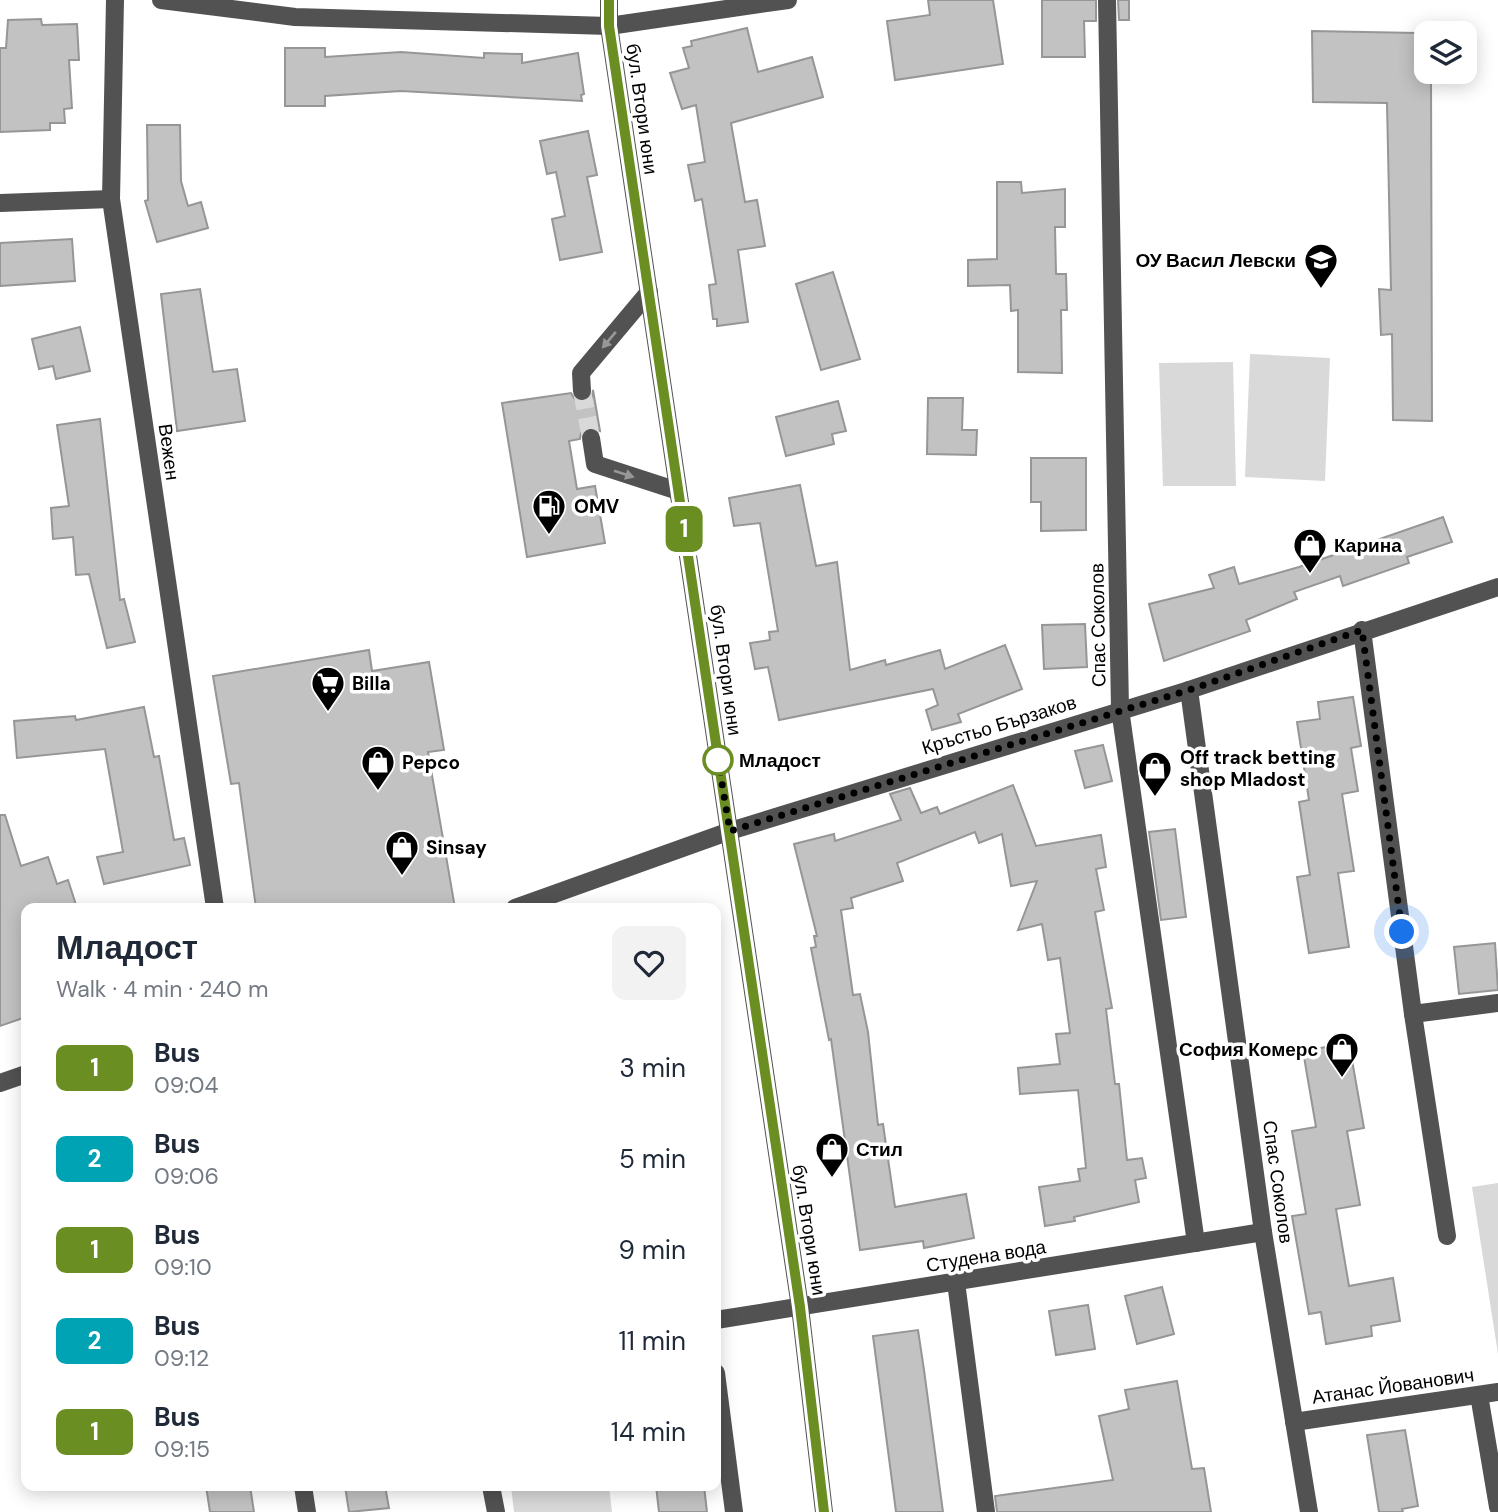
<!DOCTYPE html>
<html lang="en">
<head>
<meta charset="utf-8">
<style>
  :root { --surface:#fff; --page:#f2f2f3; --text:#1f2937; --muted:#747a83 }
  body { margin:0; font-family:"DM Sans",sans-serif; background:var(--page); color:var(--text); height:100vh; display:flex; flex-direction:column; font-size:26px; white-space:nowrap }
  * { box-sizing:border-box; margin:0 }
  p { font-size:23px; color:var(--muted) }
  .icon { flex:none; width:38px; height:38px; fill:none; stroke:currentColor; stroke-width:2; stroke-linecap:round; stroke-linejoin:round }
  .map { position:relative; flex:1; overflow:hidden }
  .side { position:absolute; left:21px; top:903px; width:700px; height:588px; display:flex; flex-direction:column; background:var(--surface); border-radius:14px; box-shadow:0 4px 18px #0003 }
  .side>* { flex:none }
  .badge { padding:0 14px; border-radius:10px; font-size:24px; line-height:46px }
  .tools { position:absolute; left:1414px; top:21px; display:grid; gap:14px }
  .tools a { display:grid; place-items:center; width:63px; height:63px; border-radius:14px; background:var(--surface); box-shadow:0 4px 18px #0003; font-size:35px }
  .you { position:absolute; width:35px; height:35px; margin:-18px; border:5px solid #fff; border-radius:50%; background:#1a73e8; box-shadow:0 0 0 10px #1a73e833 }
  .map>.badge { position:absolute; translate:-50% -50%; box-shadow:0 0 0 4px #fff }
  .round { display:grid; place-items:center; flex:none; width:74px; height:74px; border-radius:14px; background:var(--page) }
  .overview { display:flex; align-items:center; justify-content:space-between; height:119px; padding:0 35px }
  h1 { font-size:33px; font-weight:800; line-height:52px }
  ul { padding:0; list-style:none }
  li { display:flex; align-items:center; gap:21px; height:91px; padding:0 35px }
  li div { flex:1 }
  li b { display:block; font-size:26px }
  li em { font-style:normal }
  li .badge { min-width:77px; font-weight:700; text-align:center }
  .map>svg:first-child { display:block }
  .green { fill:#d9d9d9 }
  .building { fill:#c2c2c2; stroke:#969696; stroke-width:2 }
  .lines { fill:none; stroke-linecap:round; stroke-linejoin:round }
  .minor-tunnel { stroke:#d9d9d9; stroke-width:18; stroke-dasharray:18 9; stroke-linecap:butt }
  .minor { stroke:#525252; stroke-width:18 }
  .oneway { fill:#979797 }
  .line-casing { stroke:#fff; stroke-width:16 }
  .line { stroke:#6b8e23; stroke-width:10 }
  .walk { stroke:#000; stroke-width:7; stroke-dasharray:0 12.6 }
  .stop-dot { fill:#fff; stroke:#6b8e23; stroke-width:3.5 }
  .labels { text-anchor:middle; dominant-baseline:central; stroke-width:7; stroke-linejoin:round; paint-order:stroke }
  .street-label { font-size:19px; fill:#000; stroke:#fff }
  .poi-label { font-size:19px; font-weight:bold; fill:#000; stroke:#fff; text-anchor:start }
  .stop-label { font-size:19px; font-weight:bold; fill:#000; stroke:#fff; text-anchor:start }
</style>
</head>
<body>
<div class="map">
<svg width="1498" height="1512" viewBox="0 0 1498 1512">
  <rect width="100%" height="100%" fill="#fff"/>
  <g class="green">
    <path d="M1250,354L1330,358L1325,481L1245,477Z"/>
    <path d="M1233,362L1236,486H1163L1159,363Z"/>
    <path d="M1498,1183V1354L1472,1187Z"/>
    <path d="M511,1486H609L612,1512H514Z"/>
  </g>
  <g class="building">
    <path d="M928,0H993L1003,64L895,80L887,21L930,15Z"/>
    <path d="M1042,0H1096V21H1084L1085,57H1042Z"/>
    <path d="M1118,0H1129V20H1119Z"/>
    <path d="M41,19L42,25L77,24L79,60H69L72,108L64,109L65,123H50V130L0,132V48H6L8,20Z"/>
    <path d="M747,28L758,72L812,57L823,97L731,123L745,202L757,200L765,246L738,250L748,322L717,326V319H713L709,285L716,284L702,199L695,201L688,165L705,162L696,105L682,109L670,73L689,68L683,48L692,46L691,41Z"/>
    <path d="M1312,31L1417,33V58L1426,60V72H1431L1432,421L1393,420L1392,334L1381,335L1379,289L1391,290L1387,103L1313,102Z"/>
    <path d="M285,48H325V57L401,52L484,58V53L522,54V63L578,53L584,94L581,95L582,101L401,91L325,96V106H285Z"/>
    <path d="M147,125H180L181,181L188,206L201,202L208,228L157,242L145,201L148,200Z"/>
    <path d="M588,131L597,175L587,177L602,252L560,260L552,219L565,216L556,172L547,174L540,141Z"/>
    <path d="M997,182H1021L1022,193L1065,189V227H1055L1056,274H1066L1067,310H1061L1062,373L1018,372V310L1011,311L1010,285L968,286V260L997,259Z"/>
    <path d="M72,239L75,281L0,286V243Z"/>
    <path d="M833,272L860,359L821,370L796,284Z"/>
    <path d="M200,289L213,372L237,369L245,421L177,431L161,294Z"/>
    <path d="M80,327L90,371L56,379L53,366L39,369L32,339Z"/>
    <path d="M593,390L600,431L589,427L581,433L580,439L569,441L577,489L595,486L605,543L527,557L502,403L571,393L576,401L583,402L592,397Z"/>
    <path d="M928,398H963L962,430H977L976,455L927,454Z"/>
    <path d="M838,401L846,431L832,434L834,444L786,456L776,417Z"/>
    <path d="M100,419L120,600L124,599L135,642L107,648L89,574L76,575L73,537L53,539L51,508L69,506L57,425Z"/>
    <path d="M1031,458H1086V530L1041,531V502H1031Z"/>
    <path d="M800,485L816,566L837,562L850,670L885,660L886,665L940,650L945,669L1005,645L1022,689L958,714L961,722L932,730L926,710L938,705L933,689L779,720L768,667L755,669L750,643L770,640L769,632L778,631L760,523L734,526L729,498Z"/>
    <path d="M1443,517L1452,542L1407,557L1409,563L1343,586L1340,576L1294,592L1297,599L1246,620L1250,631L1164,661L1149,604L1214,588L1209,575L1234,567L1239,584L1299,567Z"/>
    <path d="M1085,624L1087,667L1044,669L1042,625Z"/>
    <path d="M369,650L372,671L429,662L444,750L428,752L455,908H256L239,783L231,784L213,676Z"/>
    <path d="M1353,697L1361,746L1351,748L1358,791L1342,794L1354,871L1338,873L1349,947L1309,953L1297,877L1310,875L1299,802L1309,800L1297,722L1320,719L1318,702Z"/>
    <path d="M144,707L154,757L159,756L174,840L184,838L190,865L104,884L97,857L123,852L105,749L17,758L14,721L75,716L76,720Z"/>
    <path d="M1103,745L1112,781L1085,788L1075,751Z"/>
    <path d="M1013,785L1036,846L1101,835L1106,867L1096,869L1104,910L1095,912L1112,1008L1106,1009L1115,1084H1119L1127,1160L1142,1158L1146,1178L1135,1180L1139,1202L1074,1217L1075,1221L1045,1226L1039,1187L1080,1181L1078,1169L1086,1168L1078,1090L1020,1094L1018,1068L1060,1064L1056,1034L1070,1033L1060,958L1048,960L1042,924L1018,930L1037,881L1011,886L1002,834L979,843L975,832L897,863L903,881L851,898L853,908L841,910L853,995L860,994L868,1032L878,1125L883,1124L895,1207L966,1194L974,1238L924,1248L923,1241L860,1250L831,1039L829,1040L811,948L816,947L814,936H817L794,844L834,834L835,841L901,820L890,794L910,788L921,813L937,807L940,814Z"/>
    <path d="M0,815H5L21,866L48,857L57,884L68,880L77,908H26V1017L0,1026Z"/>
    <path d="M1175,829L1186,917L1161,920L1149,832Z"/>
    <path d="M1495,943L1498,990L1459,994L1454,947Z"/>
    <path d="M1349,1043L1364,1128L1347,1131L1360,1205L1336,1209L1349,1286L1393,1278L1400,1321L1371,1326L1372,1336L1326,1344L1321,1312L1309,1314L1292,1216L1306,1214L1292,1131L1316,1127L1303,1051Z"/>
    <path d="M1162,1287L1174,1334L1137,1344L1125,1296Z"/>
    <path d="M1088,1305L1095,1349L1056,1355L1049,1311Z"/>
    <path d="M918,1330L924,1370L943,1512H896L873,1336Z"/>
    <path d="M1177,1381L1192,1469L1204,1468L1211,1512H997L995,1496L1113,1480L1099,1416L1129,1409L1125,1390Z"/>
    <path d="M1405,1430L1418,1506L1402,1509L1403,1512H1379L1367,1435Z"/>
    <path d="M206,1486H250L254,1512H210Z"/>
    <path d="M345,1486H385L389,1508L349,1512Z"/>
    <path d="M656,1486H704L707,1512H659Z"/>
  </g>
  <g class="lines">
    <path class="minor-tunnel" d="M582,391L591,438"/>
    <g class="minor">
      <path d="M115,0L111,199L215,908"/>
      <path d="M161,0L295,17L609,26L788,0"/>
      <path d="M609,0V26L800,1307L824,1512"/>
      <path d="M1107,0L1120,709L1196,1243"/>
      <path d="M0,203L111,199"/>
      <path d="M582,391L581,373L649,292"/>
      <path d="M591,438L595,464L678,491"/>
      <path d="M1362,630L1413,1014L1447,1236"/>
      <path d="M1189,690L1263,1232L1309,1512"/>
      <path d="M515,908L730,831L1189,690L1498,587"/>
      <path d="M1413,1014L1498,1003"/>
      <path d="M0,1083L26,1074"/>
      <path d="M956,1282L986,1512"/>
      <path d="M716,1320L1263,1232"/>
      <path d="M716,1373L734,1512"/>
      <path d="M1479,1395L1498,1507"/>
      <path d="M1294,1422L1498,1392"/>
      <path d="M303,1486L307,1512"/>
      <path d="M491,1486L496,1512"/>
    </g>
  </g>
  <defs><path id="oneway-solid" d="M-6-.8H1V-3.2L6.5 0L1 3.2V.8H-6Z" transform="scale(1.75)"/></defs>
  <g class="oneway">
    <use href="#oneway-solid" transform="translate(609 340) rotate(130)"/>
    <use href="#oneway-solid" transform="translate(624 474) rotate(18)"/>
  </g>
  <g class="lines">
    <defs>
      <path id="line" d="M609,0V26L800,1307L824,1512"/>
    </defs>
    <use href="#line" class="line-casing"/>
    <use href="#line" class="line"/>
    <path class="walk" d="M718,760L730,831L1189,690L1362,630L1402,932"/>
  </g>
  <defs>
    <symbol id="school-pin" viewBox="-11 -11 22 30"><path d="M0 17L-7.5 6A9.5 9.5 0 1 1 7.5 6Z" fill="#000" stroke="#fff"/><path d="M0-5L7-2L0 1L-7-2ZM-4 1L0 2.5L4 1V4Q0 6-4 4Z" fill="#fff"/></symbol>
    <symbol id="fuel-pin" viewBox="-11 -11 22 30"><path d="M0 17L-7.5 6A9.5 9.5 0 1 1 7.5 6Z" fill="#000" stroke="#fff"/><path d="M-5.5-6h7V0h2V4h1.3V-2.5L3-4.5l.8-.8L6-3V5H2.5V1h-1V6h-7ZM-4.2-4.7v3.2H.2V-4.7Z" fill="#fff"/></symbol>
    <symbol id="shop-pin" viewBox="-11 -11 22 30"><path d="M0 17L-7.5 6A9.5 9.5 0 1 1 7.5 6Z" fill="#000" stroke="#fff"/><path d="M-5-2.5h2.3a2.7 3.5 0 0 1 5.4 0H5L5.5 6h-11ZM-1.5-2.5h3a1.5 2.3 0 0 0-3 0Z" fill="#fff"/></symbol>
    <symbol id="supermarket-pin" viewBox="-11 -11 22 30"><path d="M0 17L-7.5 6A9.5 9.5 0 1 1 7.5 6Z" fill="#000" stroke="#fff"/><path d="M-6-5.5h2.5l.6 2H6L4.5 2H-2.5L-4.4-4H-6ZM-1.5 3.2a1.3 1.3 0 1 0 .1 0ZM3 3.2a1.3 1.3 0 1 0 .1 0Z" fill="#fff"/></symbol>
  </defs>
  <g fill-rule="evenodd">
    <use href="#school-pin" x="1302" y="241" width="38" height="52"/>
    <use href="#fuel-pin" x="530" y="487" width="38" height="52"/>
    <use href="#shop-pin" x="1291" y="526" width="38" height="52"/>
    <use href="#supermarket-pin" x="309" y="664" width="38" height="52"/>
    <use href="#shop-pin" x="359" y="743" width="38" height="52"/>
    <use href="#shop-pin" x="1136" y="749" width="38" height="52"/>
    <use href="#shop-pin" x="383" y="828" width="38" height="52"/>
    <use href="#shop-pin" x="1323" y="1030" width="38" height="52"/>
    <use href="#shop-pin" x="813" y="1130" width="38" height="52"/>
  </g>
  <circle class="stop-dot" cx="718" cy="760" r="14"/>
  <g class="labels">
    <g class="street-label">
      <text transform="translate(642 109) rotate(82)">бул. Втори юни</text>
      <text transform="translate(169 452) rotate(82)">Вежен</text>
      <text transform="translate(1098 625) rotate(-91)">Спас Соколов</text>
      <text transform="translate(726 670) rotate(82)">бул. Втори юни</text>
      <text transform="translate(999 725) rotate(-17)">Кръстьо Бързаков</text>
      <text transform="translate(1278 1182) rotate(82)">Спас Соколов</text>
      <text transform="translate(809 1230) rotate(81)">бул. Втори юни</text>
      <text transform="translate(986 1256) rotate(-9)">Студена вода</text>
      <text transform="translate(1393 1386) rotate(-8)">Атанас Йованович</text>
    </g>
    <g class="poi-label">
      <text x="1296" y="260" text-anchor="end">ОУ Васил Левски</text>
      <text x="574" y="506">OMV</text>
      <text x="1334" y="545">Карина</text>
      <text x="352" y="683">Billa</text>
      <text x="1180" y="757">Off track betting<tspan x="1180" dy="22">shop Mladost</tspan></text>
      <text x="402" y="762">Pepco</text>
      <text x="426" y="847">Sinsay</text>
      <text x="1318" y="1049" text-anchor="end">София Комерс</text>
      <text x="856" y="1149">Стил</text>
    </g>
    <g class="stop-label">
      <text x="739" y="760">Младост</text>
    </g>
  </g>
</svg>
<div class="tools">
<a><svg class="icon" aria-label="layers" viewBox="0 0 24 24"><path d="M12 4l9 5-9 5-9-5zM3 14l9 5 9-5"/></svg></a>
</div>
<div class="you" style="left:1402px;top:932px"></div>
<b class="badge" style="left:684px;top:529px;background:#6b8e23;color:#fff">1</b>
<section class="side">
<div class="overview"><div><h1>Младост</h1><p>Walk · 4 min · 240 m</p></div><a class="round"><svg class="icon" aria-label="heart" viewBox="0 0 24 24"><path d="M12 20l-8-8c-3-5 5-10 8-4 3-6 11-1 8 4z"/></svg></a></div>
<ul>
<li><span class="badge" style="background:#6b8e23;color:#fff">1</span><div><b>Bus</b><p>09:04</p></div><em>3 min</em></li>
<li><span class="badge" style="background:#00a3b4;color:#fff">2</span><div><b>Bus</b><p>09:06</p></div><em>5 min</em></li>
<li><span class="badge" style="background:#6b8e23;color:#fff">1</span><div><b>Bus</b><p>09:10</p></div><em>9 min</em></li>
<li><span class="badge" style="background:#00a3b4;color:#fff">2</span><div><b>Bus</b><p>09:12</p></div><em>11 min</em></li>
<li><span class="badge" style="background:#6b8e23;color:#fff">1</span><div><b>Bus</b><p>09:15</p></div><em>14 min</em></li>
</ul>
</section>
</div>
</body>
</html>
